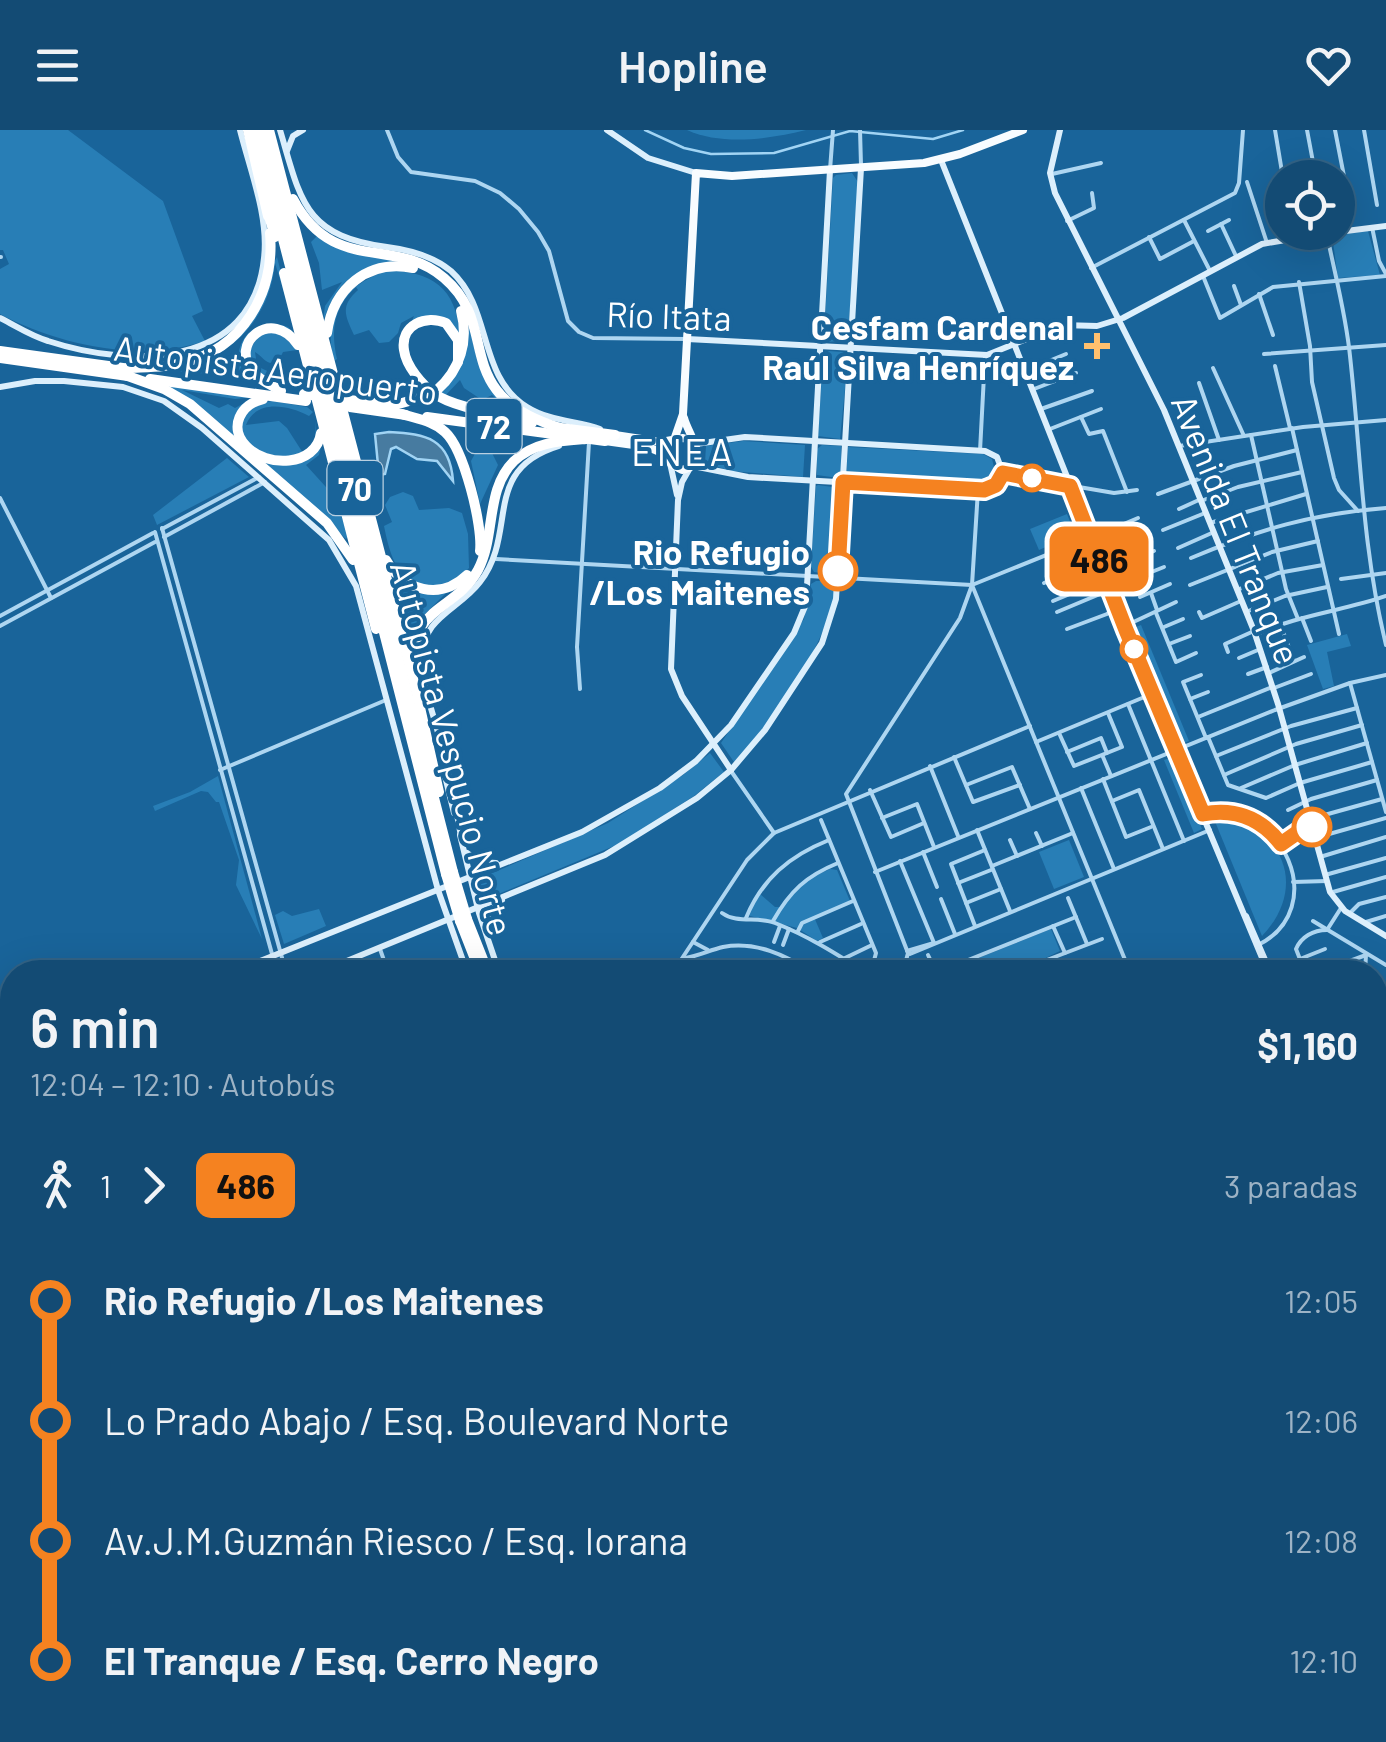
<!DOCTYPE html>
<html lang="es">
<head>
<meta charset="utf-8">
<style>
  :root { --surface:#134b74; --page:#20557c; --text:#f1f3f6; --muted:#9db3c5; --line:#326386 }
  body { margin:0; font-family:Barlow,sans-serif; background:var(--page); color:var(--text); height:100vh; display:flex; flex-direction:column; font-size:38px; white-space:nowrap }
  * { box-sizing:border-box; margin:0 }
  p { font-size:32px; color:var(--muted) }
  .icon { flex:none; width:55px; height:55px; fill:none; stroke:currentColor; stroke-width:2; stroke-linecap:round; stroke-linejoin:round }
  .map { position:relative; flex:1; overflow:hidden }
  .panel { position:absolute; left:0px; top:830px; width:1388px; height:782px; display:flex; flex-direction:column; background:var(--surface); border-radius:40px 40px 0 0; box-shadow:0 10px 40px #0002,0 0 0 2px var(--line) }
  .panel>* { flex:none }
  .badge { padding:0 20px; border-radius:15px; font-size:35px; line-height:65px }
  .controls { position:absolute; left:1265px; top:30px; display:grid; gap:20px }
  .controls a { display:grid; place-items:center; width:90px; height:90px; border-radius:50%; background:var(--surface); box-shadow:0 10px 40px #0002,0 0 0 2px var(--line); font-size:50px }
  .map>.badge { position:absolute; translate:-50% -50%; box-shadow:0 0 0 5px #fff }
  .legs { display:flex; align-items:center; gap:15px; height:110px; padding:0 30px; font-size:32px }
  .legs p { margin-inline-start:auto }
  .headline { display:flex; align-items:center; justify-content:space-between; height:170px; padding:0 30px }
  h1 { font-size:55px; font-weight:600; line-height:75px }
  ul { padding:0 30px; list-style:none }
  li { display:flex; align-items:center; gap:35px; height:120px; font-size:38px }
  li i { display:grid; place-items:center; width:15px; height:100%; margin:0 12px; background:currentColor }
  li i::after { content:''; width:25px; height:25px; margin:-12px; border:8px solid; border-radius:50%; background:var(--surface) }
  li p { margin-inline-start:auto }
  li:first-child i { background:linear-gradient(#0000 50%,currentColor 0) }
  li:last-child i { background:linear-gradient(currentColor 50%,#0000 0) }
  header { display:flex; justify-content:space-between; align-items:center; height:130px; padding:0 30px; background:var(--surface); font-size:45px; font-weight:600 }
  .map>svg:first-child { display:block }
  .green { fill:#287eb6 }
  .water { fill:#477ba0; stroke:#a1d4f4; stroke-width:2.5 }
  .lines { fill:none; stroke-linecap:round; stroke-linejoin:round }
  .stream { stroke:#a1d4f4; stroke-width:2.5 }
  .street { stroke:#aed6f1; stroke-width:4 }
  .secondary { stroke:#dceffc; stroke-width:6 }
  .primary { stroke:#f8fcff; stroke-width:8 }
  .highway { stroke:#fff; stroke-width:10 }
  .highway-bridge { stroke:#fff; stroke-width:10 }
  .line-1-casing { stroke:#fff; stroke-width:22 }
  .line-1 { stroke:#f58220; stroke-width:15 }
  .poi-dot { fill:#ffc06e; stroke:#19649a; stroke-width:4 }
  .stop-1-dot { fill:#fff; stroke:#f58220; stroke-width:5 }
  .labels { text-anchor:middle; dominant-baseline:central; stroke-width:8; stroke-linejoin:round; paint-order:stroke }
  .shield { fill:#19649a; stroke:#bad0e1; stroke-width:2.5 }
  .shield-label { font-size:32px; font-weight:bold; fill:#fff }
  .street-label { font-size:35px; fill:#fff; stroke:#19649a }
  .poi-label { font-size:35px; font-weight:bold; fill:#fff; stroke:#19649a; text-anchor:end }
  .stop-label { font-size:35px; font-weight:bold; fill:#fff; stroke:#19649a; text-anchor:end }
  .neighbourhood-label { font-size:38px; letter-spacing:2.5px; fill:#fff; stroke:#19649a }
</style>
</head>
<body>
<header><svg class="icon" aria-label="menu" viewBox="0 0 24 24"><path d="M4 6h16M4 12h16M4 18h16"/></svg>Hopline<svg class="icon" aria-label="heart" viewBox="0 0 24 24"><path d="M12 20l-8-8c-3-5 5-10 8-4 3-6 11-1 8 4z"/></svg></header>
<div class="map">
<svg width="1386" height="1612" viewBox="0 0 1386 1612">
  <rect width="100%" height="100%" fill="#19649a"/>
  <g class="green">
    <path d="M0,0H68L163,71L203,181L192,186L205,211C141,233 58,215 0,184V139L9,134L3,120H0Z"/>
    <path d="M687,0H806C770,9 722,16 687,0Z"/>
    <path d="M852,43L858,52L848,210L828,212L824,207L833,48L836,45Z"/>
    <path d="M1368,101L1380,145L1338,148L1332,105Z"/>
    <path d="M317,106L396,130C384,137 369,138 357,144C338,153 330,174 323,191L325,176L342,152L322,160L319,133L311,112Z"/>
    <path d="M277,127L296,201L275,133C270,187 233,227 181,238L239,240C233,208 256,186 288,197L297,207L279,196L247,212L253,248L175,241L230,212Z"/>
    <path d="M387,140C432,142 456,157 460,205L450,193H411L414,186L401,193L398,203L389,212L379,213L369,200L354,205C345,185 340,176 358,160L356,157C333,178 331,201 337,229L334,231C322,180 343,158 387,140Z"/>
    <path d="M469,197L477,229L518,284L511,282L518,286L459,271L510,281L492,265L482,270L464,258L460,250L444,267L439,264Z"/>
    <path d="M278,201L297,220L283,222L278,232C265,236 264,227 255,222L257,235C272,248 296,242 308,255C281,252 253,252 248,220L263,202Z"/>
    <path d="M829,221L843,222L848,228L840,309L818,306L823,227Z"/>
    <path d="M165,255L255,267L235,269L182,260L219,278L228,274L235,278L250,270L236,311Z"/>
    <path d="M273,271L307,277L313,282L309,286C288,275 256,269 246,295L279,291L287,298L303,323L315,310L316,290V312L301,327C286,328 267,326 254,318C225,301 244,274 273,271Z"/>
    <path d="M743,311L805,315L803,347L731,341L705,333L706,316Z"/>
    <path d="M322,313L319,325L306,335L335,367L348,406L346,409L257,325L289,332Z"/>
    <path d="M822,315L841,316V346L838,348L817,345V319Z"/>
    <path d="M848,317L983,324L992,329L996,345L985,356L846,349Z"/>
    <path d="M490,319L498,335L480,374L471,331L477,320Z"/>
    <path d="M227,328L249,347L157,395L153,385Z"/>
    <path d="M818,355L840,358L835,437L828,444L814,442L811,437L816,356Z"/>
    <path d="M403,362L413,366L419,380L449,378L462,383L468,404L469,438C461,447 454,451 442,454C401,463 391,431 384,396L392,392L385,375L390,367Z"/>
    <path d="M1067,384L1075,404L1039,420L1030,399Z"/>
    <path d="M816,451H830L835,458C829,513 772,593 734,632L721,613L804,489L811,454Z"/>
    <path d="M394,459L421,464L448,461L424,485L409,518Z"/>
    <path d="M1141,495L1189,611L1184,613L1136,497Z"/>
    <path d="M1347,504L1351,516L1327,522L1334,556L1323,559L1307,515Z"/>
    <path d="M710,623L724,642L694,666L619,714L479,772L474,751L608,693L683,645Z"/>
    <path d="M1172,627L1202,699L1194,703L1164,630Z"/>
    <path d="M218,646L262,809L236,755L239,730L219,672H216L208,662L201,661L155,681L153,676L190,662Z"/>
    <path d="M1232,688C1289,707 1304,762 1262,806L1214,689Z"/>
    <path d="M1069,710L1084,747L1054,759L1039,722Z"/>
    <path d="M830,739L837,740L850,771L814,787L823,808L817,811L797,798L750,786L749,783L760,764L775,777H781L806,750Z"/>
    <path d="M319,779L326,796L284,814L275,785L283,781L292,786Z"/>
    <path d="M1051,799L1060,821L1017,842H977L976,829Z"/>
    <path d="M0,984L12,1014V1083L0,1053Z"/>
    <path d="M1386,1343V1409L1375,1408V1345Z"/>
  </g>
  <path class="water" d="M389,302C427,304 450,309 453,351L437,331L417,329L396,317L391,319L385,344L379,345L375,304Z"/>
  <g class="lines">
    <path class="stream" d="M645,0L684,18L711,24L774,23L850,1L933,9L963,0"/>
    <g class="street">
      <path d="M387,0L398,27L411,42L475,51L500,63L519,79L538,102L549,121L568,191L579,202L593,208L687,209"/>
      <path d="M860,0L861,35"/>
      <path d="M1275,0L1283,48"/>
      <path d="M1307,0L1316,48"/>
      <path d="M1335,0L1349,72"/>
      <path d="M1364,0L1377,75"/>
      <path d="M830,40L833,0"/>
      <path d="M1052,44L1101,33"/>
      <path d="M1247,52L1267,113"/>
      <path d="M1184,90L1209,139"/>
      <path d="M1067,91L1094,78L1092,63"/>
      <path d="M1221,94L1236,126"/>
      <path d="M1372,97L1379,131L1386,144"/>
      <path d="M1208,101L1229,90"/>
      <path d="M1327,105C1335,145 1346,185 1350,226C1361,325 1362,417 1386,515"/>
      <path d="M1149,107L1160,129L1194,111"/>
      <path d="M0,127H1"/>
      <path d="M1091,138L1235,63L1239,53L1243,0"/>
      <path d="M1203,146L1220,188L1273,157L1386,146"/>
      <path d="M1299,152L1310,216L1312,252L1334,348L1339,360L1358,381"/>
      <path d="M1234,156L1241,175"/>
      <path d="M1259,164L1273,205"/>
      <path d="M1264,224L1386,215"/>
      <path d="M1275,236L1290,298"/>
      <path d="M1213,238L1244,306"/>
      <path d="M1027,240L1066,224"/>
      <path d="M1199,253L1219,310"/>
      <path d="M1034,259L1076,243"/>
      <path d="M1041,279L1092,261"/>
      <path d="M1081,287L1089,304L1103,301L1127,362"/>
      <path d="M1292,298L1339,504"/>
      <path d="M1050,299L1101,279"/>
      <path d="M1251,305L1286,459L1298,489"/>
      <path d="M1179,316L1303,297L1386,290"/>
      <path d="M980,321L985,226"/>
      <path d="M1073,356L1114,363L1137,360"/>
      <path d="M1158,364L1234,336L1297,320"/>
      <path d="M0,368L51,468"/>
      <path d="M1201,371L1238,357L1302,342"/>
      <path d="M1179,379L1201,369"/>
      <path d="M1210,393L1306,364"/>
      <path d="M162,398L286,842"/>
      <path d="M162,399L259,347"/>
      <path d="M1163,400L1205,383"/>
      <path d="M155,402L277,842"/>
      <path d="M164,407L265,352"/>
      <path d="M1126,413L1148,404"/>
      <path d="M1178,418L1214,402"/>
      <path d="M1136,428L1144,445"/>
      <path d="M1191,428C1260,399 1311,384 1386,378"/>
      <path d="M496,429L972,455L1091,407"/>
      <path d="M1133,429L1119,396L1138,388"/>
      <path d="M1108,439L1154,421"/>
      <path d="M1134,449L1164,437"/>
      <path d="M1341,449L1386,443"/>
      <path d="M1044,453L1099,429"/>
      <path d="M972,455L1130,842"/>
      <path d="M1190,455L1272,422L1318,411"/>
      <path d="M1237,460L1278,443L1323,435"/>
      <path d="M1151,463L1157,480"/>
      <path d="M1140,467L1170,454"/>
      <path d="M1053,471L1108,448"/>
      <path d="M1057,482L1112,459"/>
      <path d="M1199,482L1202,488L1241,471"/>
      <path d="M1246,482L1285,466L1327,457"/>
      <path d="M1156,483L1176,532L1196,523"/>
      <path d="M0,486L153,403"/>
      <path d="M1302,488L1311,511"/>
      <path d="M1280,494L1294,531"/>
      <path d="M1127,495L1176,472"/>
      <path d="M0,496L155,412"/>
      <path d="M1164,497L1183,489"/>
      <path d="M1067,499L1107,484L1117,476"/>
      <path d="M1255,505C1297,485 1343,481 1386,466"/>
      <path d="M1169,514L1190,506"/>
      <path d="M1228,522L1225,514L1254,501"/>
      <path d="M1239,528L1258,520"/>
      <path d="M1269,543L1304,527"/>
      <path d="M1248,544L1267,537"/>
      <path d="M1201,545L1183,552L1206,608"/>
      <path d="M1350,553L1386,682"/>
      <path d="M1274,558L1311,544"/>
      <path d="M580,559L577,517L589,312"/>
      <path d="M1190,569L1208,562"/>
      <path d="M1128,574L1184,711"/>
      <path d="M1198,587L1272,557"/>
      <path d="M1059,603L1074,636L1122,617L1108,583"/>
      <path d="M1208,607L1228,655L1266,668L1300,653L1372,632"/>
      <path d="M1036,612L1154,563"/>
      <path d="M1067,622L1101,608L1107,623"/>
      <path d="M1216,626L1291,596L1357,578"/>
      <path d="M954,627L973,672L1020,655"/>
      <path d="M1103,627L1111,646"/>
      <path d="M930,636L958,706"/>
      <path d="M220,640L386,570"/>
      <path d="M731,641L774,703"/>
      <path d="M1224,645L1296,614L1362,595"/>
      <path d="M1103,649L1126,707L1151,697"/>
      <path d="M966,655L1012,637L1030,679"/>
      <path d="M1081,658L1114,739"/>
      <path d="M1241,658L1295,635L1367,613"/>
      <path d="M870,660L891,707L924,693"/>
      <path d="M1112,671L1139,660L1163,719"/>
      <path d="M1288,680L1311,669L1377,650"/>
      <path d="M1203,684C1284,668 1331,779 1258,815"/>
      <path d="M882,688L917,674L934,717"/>
      <path d="M1310,689L1382,669"/>
      <path d="M821,690L876,823L871,842"/>
      <path d="M977,700L1010,781"/>
      <path d="M1036,703L1042,716"/>
      <path d="M1315,708L1386,688"/>
      <path d="M1010,710L1017,726"/>
      <path d="M1281,713L1310,694"/>
      <path d="M923,722L937,757"/>
      <path d="M1320,727L1386,707"/>
      <path d="M900,731L934,813"/>
      <path d="M992,736L1073,703"/>
      <path d="M875,742L1275,580L1350,553L1386,545"/>
      <path d="M1325,745L1386,728"/>
      <path d="M1293,752L1327,751"/>
      <path d="M958,753L991,740"/>
      <path d="M1333,762L1386,747"/>
      <path d="M1068,768L1087,814"/>
      <path d="M941,769L955,804"/>
      <path d="M966,773L1001,759"/>
      <path d="M722,783C737,794 758,786 775,793C808,806 835,823 865,842"/>
      <path d="M1350,783L1359,774L1386,767"/>
      <path d="M746,788C762,749 789,726 829,710"/>
      <path d="M773,791C790,761 806,746 838,733"/>
      <path d="M1313,791L1386,835"/>
      <path d="M1366,792L1386,786"/>
      <path d="M975,796L951,734L985,720"/>
      <path d="M1053,796L1065,823"/>
      <path d="M798,801L802,793L853,771"/>
      <path d="M693,812L708,820"/>
      <path d="M774,812L780,796"/>
      <path d="M820,812L861,794"/>
      <path d="M783,815L789,799"/>
      <path d="M380,819L388,842"/>
      <path d="M907,821L934,813"/>
      <path d="M910,824L1210,700"/>
      <path d="M928,825L936,842"/>
      <path d="M685,828C698,826 710,820 723,817C756,811 785,825 812,842"/>
      <path d="M845,828L872,815"/>
      <path d="M1300,829L1325,819"/>
      <path d="M969,830L973,842"/>
      <path d="M673,842L747,730L774,703L1030,596"/>
      <path d="M903,842L908,823L846,664L960,488L972,455L978,360"/>
      <path d="M938,842L1076,787"/>
      <path d="M1023,842L1031,836L1102,809"/>
      <path d="M1096,842L1125,831"/>
      <path d="M1305,842L1296,819C1301,807 1313,800 1327,800L1341,778"/>
      <path d="M1320,842L1366,825"/>
      <path d="M1365,842L1366,825"/>
      <path d="M1375,905L1386,901L1381,891"/>
      <path d="M1375,925L1386,920"/>
      <path d="M1375,946L1386,942"/>
      <path d="M1375,965L1386,961"/>
      <path d="M0,975L12,1006"/>
      <path d="M1375,986L1386,982"/>
      <path d="M1375,1008L1386,1004"/>
      <path d="M1375,1015L1386,1040"/>
      <path d="M1375,1056L1386,1053"/>
      <path d="M0,1064L12,1094"/>
      <path d="M1375,1080L1386,1077"/>
      <path d="M1375,1158L1386,1153"/>
      <path d="M0,1360L12,1355"/>
      <path d="M0,1370L12,1365"/>
      <path d="M914,1600L917,1612"/>
      <path d="M1208,1600L1212,1612"/>
      <path d="M1319,1600L1323,1612"/>
    </g>
    <g class="secondary">
      <path d="M280,0C301,71 304,106 387,117C410,120 433,126 451,141C493,179 477,246 527,277C549,291 577,291 600,299"/>
      <path d="M607,0L648,28L696,43"/>
      <path d="M1060,0L1050,43L1055,63L1164,280L1254,501L1278,574L1330,762L1345,781L1386,806"/>
      <path d="M287,21L293,6L303,0"/>
      <path d="M941,30L1091,407L1138,515L1141,529"/>
      <path d="M1338,102L1386,96"/>
      <path d="M0,188C16,196 31,206 48,211C130,238 253,239 264,128C269,87 250,40 240,0"/>
      <path d="M687,209L987,225L1061,195L1097,196L1123,188L1262,114L1332,102"/>
      <path d="M0,257L35,251H64L123,257L164,271L202,298L329,410L356,456L438,760L467,842"/>
      <path d="M696,314L745,307L985,321L997,327L1003,343"/>
      <path d="M670,333L677,365"/>
      <path d="M693,336L748,347L978,360L993,358L1003,343"/>
      <path d="M690,338L682,352L678,370L671,539L682,566L731,640"/>
      <path d="M1003,343L1069,355"/>
      <path d="M1119,477L1191,650"/>
      <path d="M1160,576L1172,612L1268,842"/>
      <path d="M444,642L454,683"/>
      <path d="M460,705L479,783L499,842"/>
      <path d="M461,707C455,669 446,633 436,595C430,574 421,550 422,528C422,487 459,480 480,452C519,402 480,340 559,316"/>
      <path d="M467,723L479,732L496,733"/>
      <path d="M1246,786L1269,839"/>
      <path d="M485,797L489,783L502,770"/>
      <path d="M233,842L582,702L660,658L696,631L731,595L794,503L806,474L830,40"/>
      <path d="M320,842L605,725L697,668L731,640L765,600L822,513L836,469L861,38"/>
      <path d="M0,937L12,932"/>
      <path d="M0,974L12,969"/>
      <path d="M1375,1106L1386,1133"/>
      <path d="M1375,1535L1386,1542"/>
      <path d="M1375,1578L1386,1583"/>
    </g>
    <g class="primary">
      <path d="M615,305L661,312L683,308L693,311"/>
      <path d="M674,310L683,284L696,43L732,46L924,33L960,24L1023,0"/>
      <path d="M605,311L648,317L667,325"/>
      <path d="M672,312L667,321L671,334L682,340C713,333 689,307 684,288"/>
      <path d="M1375,1234L1386,1226"/>
    </g>
    <g class="highway">
      <path d="M248,0L268,86"/>
      <path d="M255,0L446,744"/>
      <path d="M263,0L453,742"/>
      <path d="M269,0L417,564L439,662"/>
      <path d="M293,69C334,146 394,105 444,148C503,198 447,263 560,298"/>
      <path d="M267,79L275,107"/>
      <path d="M284,143L376,499"/>
      <path d="M327,203C333,158 368,129 413,138"/>
      <path d="M0,221L130,239"/>
      <path d="M0,228L128,246"/>
      <path d="M458,232V210L446,193C426,184 400,195 404,220C406,236 422,255 435,264C452,277 507,286 532,293"/>
      <path d="M127,238C145,237 164,238 182,233C243,219 275,163 270,103"/>
      <path d="M125,245L164,259L190,274L327,393L353,430"/>
      <path d="M150,249L306,271"/>
      <path d="M437,260C460,240 469,211 461,181"/>
      <path d="M281,261C272,255 261,251 254,243C227,214 272,176 298,215"/>
      <path d="M263,269C241,274 228,297 246,316C266,338 316,337 321,303"/>
      <path d="M349,270L395,275L430,265"/>
      <path d="M350,277L406,285"/>
      <path d="M402,284C417,289 433,291 445,302C464,319 483,396 480,421"/>
      <path d="M427,287L605,311"/>
      <path d="M553,297L615,305"/>
      <path d="M386,430C404,461 440,471 467,445"/>
      <path d="M414,538C410,474 455,482 478,440C496,406 485,359 514,331C534,312 560,311 586,309"/>
      <path d="M467,789L488,842"/>
      <path d="M460,791L480,842"/>
      <path d="M1375,1413L1386,1415"/>
      <path d="M1375,1426L1386,1424"/>
      <path d="M1375,1437L1386,1432"/>
      <path d="M1375,1550L1386,1556"/>
      <path d="M1375,1561L1386,1568"/>
      <path d="M598,1600L601,1612"/>
      <path d="M549,1609L590,1600"/>
      <path d="M361,1612L371,1600"/>
      <path d="M501,1612L558,1600"/>
      <path d="M629,1612L645,1600"/>
    </g>
    <g class="highway-bridge">
      <path d="M304,264L349,270"/>
      <path d="M430,265L437,260"/>
      <path d="M453,742L467,789"/>
      <path d="M446,744L460,791"/>
    </g>
  </g>
  <g class="lines">
    <defs>
      <path id="line-1" d="M838,441L843,352L984,360L996,355L1003,343L1070,356L1126,500L1203,684C1235,678 1261,688 1281,714L1311,693L1312,697"/>
    </defs>
    <use href="#line-1" class="line-1-casing"/>
    <use href="#line-1" class="line-1"/>
  </g>
  <path class="poi-dot" d="M1092 201h10v10h10v10h-10v10h-10v-10h-10v-10h10z"/>
  <g class="stop-1-dot">
    <circle cx="1032" cy="348" r="12"/>
    <circle cx="838" cy="441" r="18"/>
    <circle cx="1134" cy="519" r="12"/>
    <circle cx="1312" cy="697" r="18"/>
  </g>
  <g class="labels">
    <g class="shield">
      <rect x="466.5" y="269" width="55" height="54" rx="8"/>
      <rect x="327.5" y="331" width="55" height="54" rx="8"/>
    </g>
    <g class="shield-label">
      <text x="494" y="296">72</text>
      <text x="355" y="358">70</text>
    </g>
    <g class="street-label">
      <text transform="translate(669 185) rotate(2)">Río Itata</text>
      <text transform="translate(276 239) rotate(8)">Autopista Aeropuerto</text>
      <text transform="translate(1237 399) rotate(68)">Avenida El Tranque</text>
      <text transform="translate(453 618) rotate(75)">Autopista Vespucio Norte</text>
    </g>
    <g class="poi-label">
      <text x="1074" y="196">Cesfam Cardenal<tspan x="1074" dy="40">Raúl Silva Henríquez</tspan></text>
    </g>
    <g class="stop-label">
      <text x="810" y="421">Rio Refugio<tspan x="810" dy="40">/Los Maitenes</tspan></text>
    </g>
    <g class="neighbourhood-label">
      <text x="683" y="321">ENEA</text>
    </g>
  </g>
</svg>
<div class="controls">
<a><svg class="icon" aria-label="locate" viewBox="0 0 24 24"><circle cx="12" cy="12" r="6"/><path d="M12 2v4M12 18v4M2 12h4M18 12h4"/></svg></a>
</div>
<b class="badge" style="left:1099px;top:429px;background:#f58220;color:#111">486</b>
<section class="panel">
<div class="headline"><div><h1>6 min</h1><p>12:04 – 12:10 · Autobús</p></div><b>$1,160</b></div>
<div class="legs"><svg class="icon" aria-label="walk" viewBox="0 0 24 24"><circle cx="13" cy="4" r="2"/><path d="M13 8l-2 6 4 7M11 14l-3 7M7 12l3-4h3l4 4"/></svg>1<svg class="icon" aria-label="forward" viewBox="0 0 24 24"><path d="M9 5l7 7-7 7"/></svg><b class="badge" style="background:#f58220;color:#111">486</b><p>3 paradas</p></div>
<ul>
<li><i style="color:#f58220"></i><b>Rio Refugio /Los Maitenes</b><p>12:05</p></li>
<li><i style="color:#f58220"></i><span>Lo Prado Abajo / Esq. Boulevard Norte</span><p>12:06</p></li>
<li><i style="color:#f58220"></i><span>Av.J.M.Guzmán Riesco / Esq. Iorana</span><p>12:08</p></li>
<li><i style="color:#f58220"></i><b>El Tranque / Esq. Cerro Negro</b><p>12:10</p></li>
</ul>
</section>
</div>
</body>
</html>
